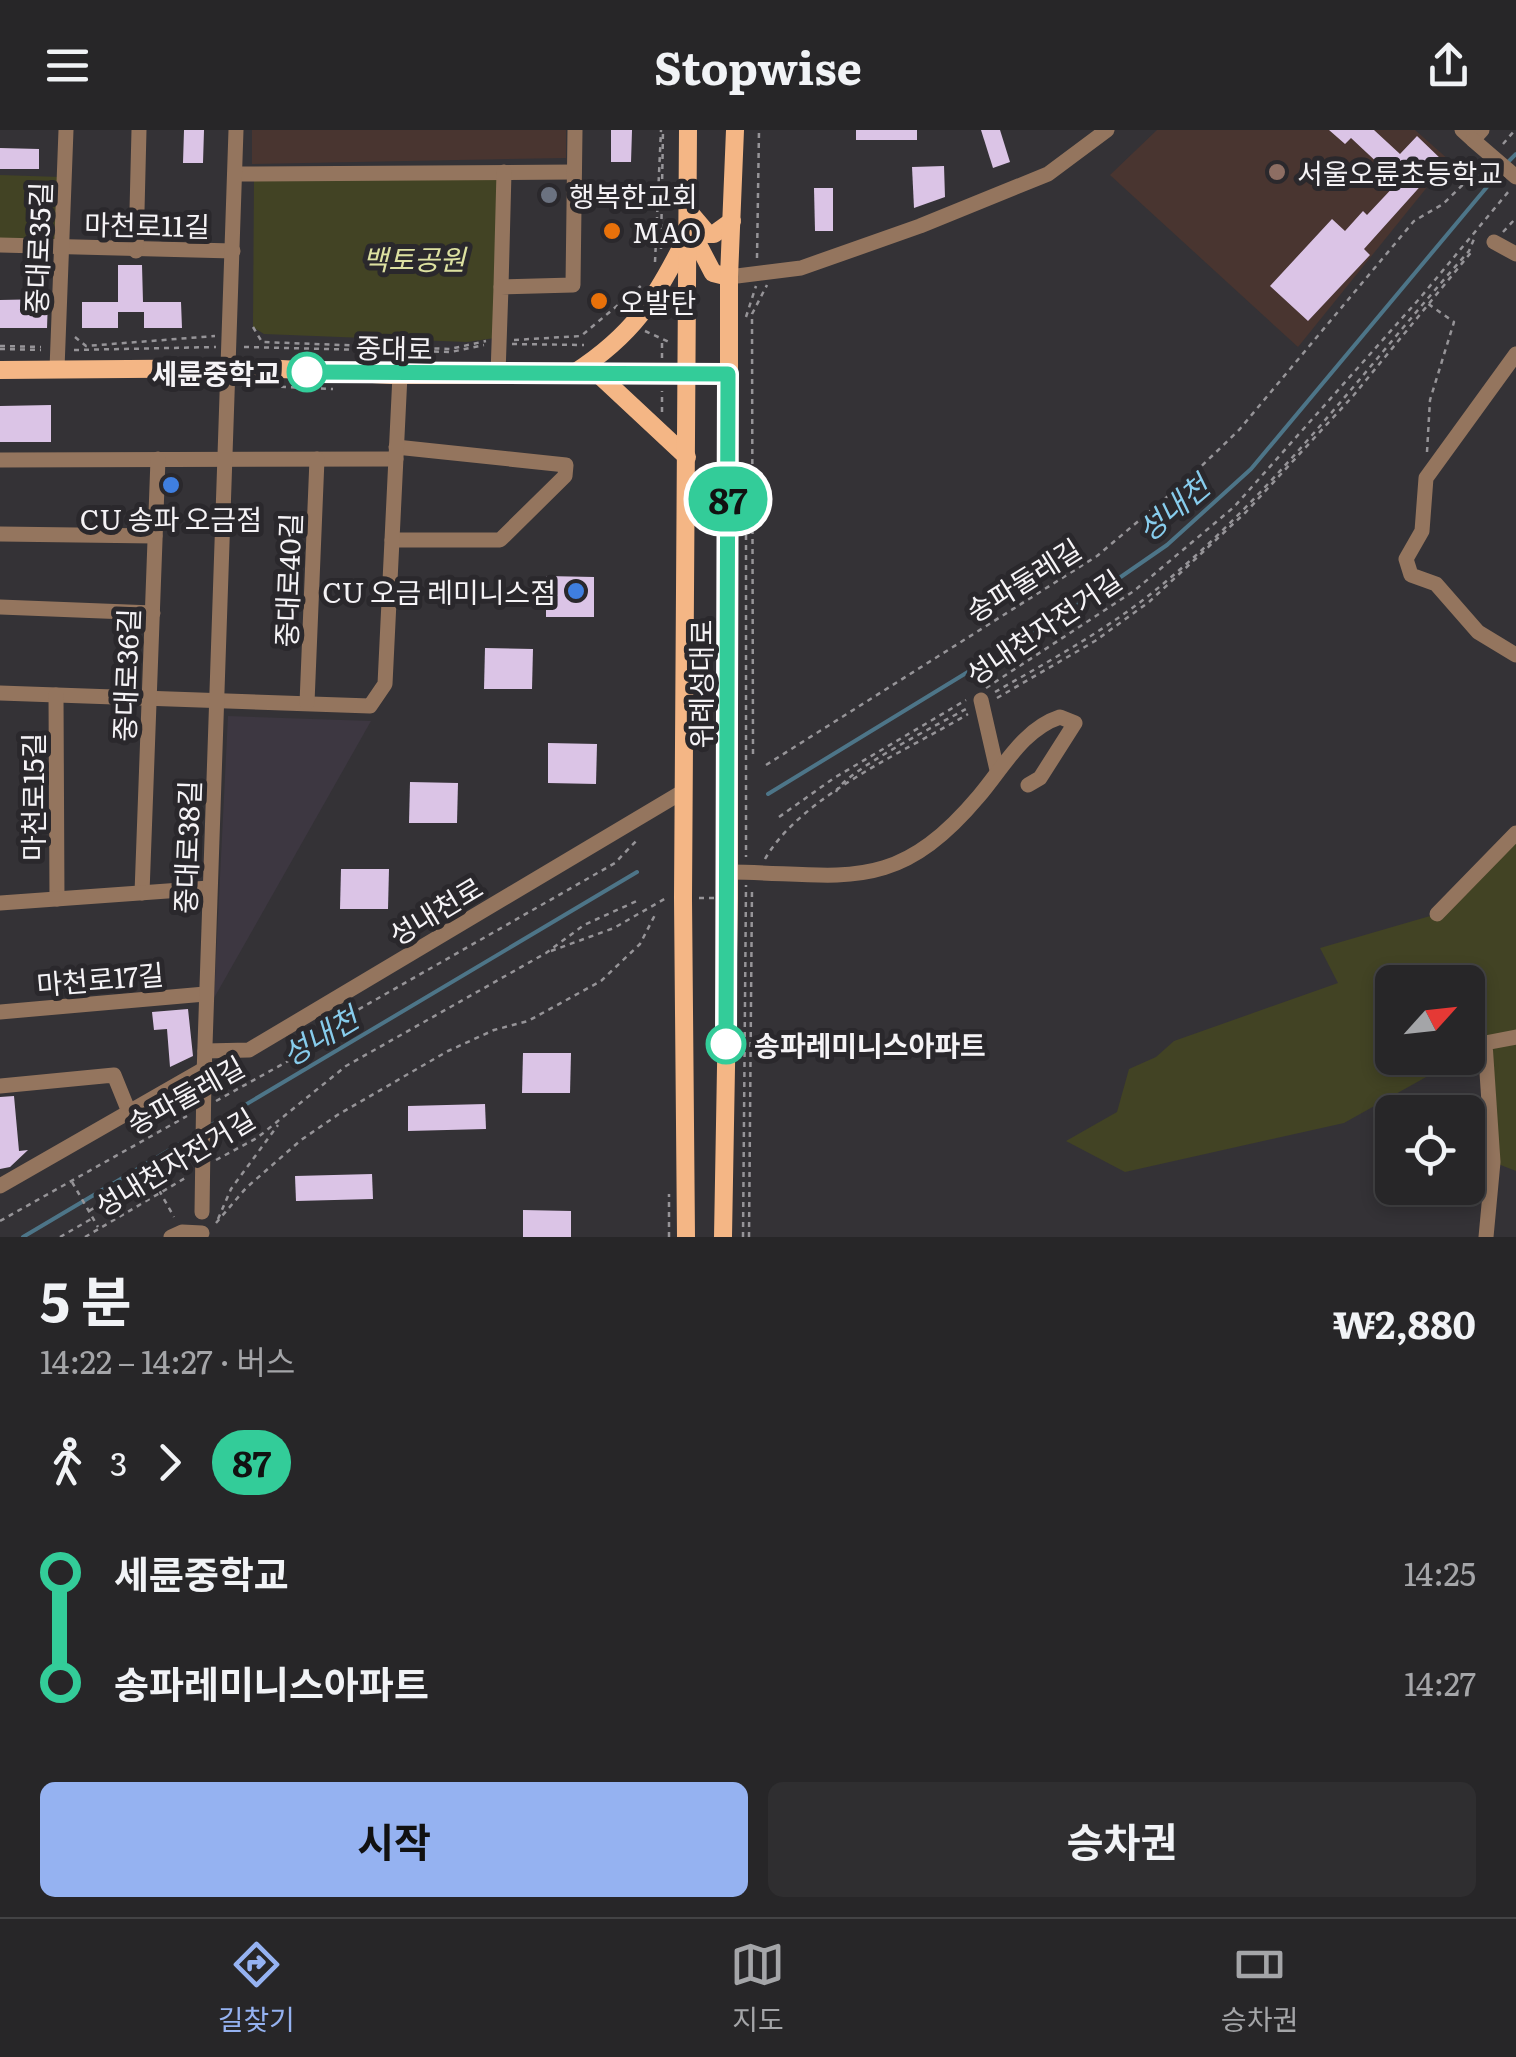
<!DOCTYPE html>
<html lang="ko">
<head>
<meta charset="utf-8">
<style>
  :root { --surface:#272628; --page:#2f2e30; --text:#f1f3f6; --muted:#a4a5a8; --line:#434345; --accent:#95b2f1 }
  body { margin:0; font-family:Literata,"Noto Sans KR",serif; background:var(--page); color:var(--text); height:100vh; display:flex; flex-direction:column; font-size:38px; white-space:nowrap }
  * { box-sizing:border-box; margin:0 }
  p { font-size:32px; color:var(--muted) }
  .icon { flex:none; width:55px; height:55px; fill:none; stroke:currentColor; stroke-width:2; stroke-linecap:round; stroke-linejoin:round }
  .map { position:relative; height:1107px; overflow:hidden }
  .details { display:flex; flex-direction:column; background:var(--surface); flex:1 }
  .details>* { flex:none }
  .badge { padding:0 20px; border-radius:32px; font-size:35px; line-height:65px }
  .needle { width:65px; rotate:63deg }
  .buttons { position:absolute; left:1375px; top:835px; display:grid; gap:20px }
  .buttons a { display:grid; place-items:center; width:110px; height:110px; border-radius:15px; background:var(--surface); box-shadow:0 5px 15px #0003,0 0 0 2px var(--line); font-size:50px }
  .map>.badge { position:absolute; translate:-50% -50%; box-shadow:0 0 0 5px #fff }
  .legs { display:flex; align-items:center; gap:15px; height:110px; padding:0 40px; font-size:32px }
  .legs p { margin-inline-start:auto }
  .summary { display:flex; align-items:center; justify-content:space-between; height:170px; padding:0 40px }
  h1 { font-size:55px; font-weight:700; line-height:75px }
  .action { display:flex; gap:20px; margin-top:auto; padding:20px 40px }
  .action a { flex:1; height:115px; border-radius:15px; background:var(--accent); color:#111; font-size:40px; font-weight:700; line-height:115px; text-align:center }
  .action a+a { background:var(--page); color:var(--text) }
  ul { padding:0 40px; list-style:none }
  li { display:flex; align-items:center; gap:35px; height:110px; font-size:38px }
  li i { display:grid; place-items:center; width:15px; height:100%; margin:0 12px; background:currentColor }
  li i::after { content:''; width:25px; height:25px; margin:-12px; border:8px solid; border-radius:50%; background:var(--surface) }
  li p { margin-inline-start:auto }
  li:first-child i { background:linear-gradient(#0000 50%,currentColor 0) }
  li:last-child i { background:linear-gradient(currentColor 50%,#0000 0) }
  header { display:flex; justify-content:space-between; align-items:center; height:130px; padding:0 40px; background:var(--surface); font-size:45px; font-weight:700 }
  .tabs { display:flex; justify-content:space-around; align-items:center; height:140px; border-top:2px solid var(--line); background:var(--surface); font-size:28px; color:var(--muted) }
  .tabs a { display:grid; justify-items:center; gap:5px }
  .tabs .selected { color:var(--accent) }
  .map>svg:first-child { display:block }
  .built { fill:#3d3741 }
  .education { fill:#493530 }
  .green { fill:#424324 }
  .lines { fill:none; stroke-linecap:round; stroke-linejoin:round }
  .stream { stroke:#4d7588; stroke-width:4 }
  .building { fill:#dbc4e6 }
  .path { stroke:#969498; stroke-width:2.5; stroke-dasharray:5 5; stroke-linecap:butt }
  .minor { stroke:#94755e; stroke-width:15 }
  .major { stroke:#f4b685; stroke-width:18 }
  .minor-bridge { stroke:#94755e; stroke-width:15 }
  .line-1-casing { stroke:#fff; stroke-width:22 }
  .line-1 { stroke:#3c9; stroke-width:15 }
  .education-dot { fill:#8d6e63; stroke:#2a282c; stroke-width:4 }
  .worship-dot { fill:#6b7280; stroke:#2a282c; stroke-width:4 }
  .food-dot { fill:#e8710a; stroke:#2a282c; stroke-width:4 }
  .stop-1-dot { fill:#fff; stroke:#3c9; stroke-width:5 }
  .shop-dot { fill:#3f7fe0; stroke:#2a282c; stroke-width:4 }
  .labels { text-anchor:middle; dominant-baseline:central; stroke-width:10; stroke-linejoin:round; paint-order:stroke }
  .poi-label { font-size:28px; fill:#f5f3f6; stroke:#2a282c; text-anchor:start }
  .street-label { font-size:28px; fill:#f5f3f6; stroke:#2a282c }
  .park-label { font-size:28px; font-style:italic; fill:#dde1a1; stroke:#2a282c }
  .stop-label { font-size:28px; font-weight:bold; fill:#f5f3f6; stroke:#2a282c; text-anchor:end }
  .water-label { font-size:30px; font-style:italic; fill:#87ccec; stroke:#2a282c }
</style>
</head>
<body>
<header><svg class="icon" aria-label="menu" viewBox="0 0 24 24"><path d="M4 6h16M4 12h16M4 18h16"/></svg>Stopwise<svg class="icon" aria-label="share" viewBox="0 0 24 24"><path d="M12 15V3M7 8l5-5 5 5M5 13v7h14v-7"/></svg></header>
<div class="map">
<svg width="1516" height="1107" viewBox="0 0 1516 1107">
  <rect width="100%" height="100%" fill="#343236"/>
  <path class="built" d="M228,586L371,591L214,868Z"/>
  <g class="education">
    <path d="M252,0H566V28L252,34Z"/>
    <path d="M1157,0H1415L1449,30L1298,217L1110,45Z"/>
  </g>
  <g class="green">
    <path d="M0,45L61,47L59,112L0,110Z"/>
    <path d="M254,47H499L495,208L467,212L264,204L253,197Z"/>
    <path d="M1516,703V1041L1493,1032L1484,913L1468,923V852H1392V928H1460L1344,993L1125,1042L1066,1011L1117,982L1129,939L1156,927L1174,911L1338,853L1320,818L1437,784Z"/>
  </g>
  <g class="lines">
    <g class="stream">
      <path d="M1508,32L1516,24"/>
      <path d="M768,664L1099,462L1167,415L1251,339L1502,39"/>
      <path d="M208,997L637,742"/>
      <path d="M23,1107L200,1002"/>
    </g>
  </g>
  <g class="building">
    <path d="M184,0H204L203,33H183Z"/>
    <path d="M611,0H632L631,32H611Z"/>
    <rect x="856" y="0" width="61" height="10"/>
    <path d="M981,0H1000L1010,32L993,38Z"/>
    <path d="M1329,0H1374L1400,24L1417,6L1443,31L1364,119L1370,125L1308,191L1270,156L1332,89L1345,101L1363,81L1367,85L1398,52L1351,8L1345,14Z"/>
    <path d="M0,18L39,19V39H0Z"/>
    <path d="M944,36L945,67L914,78L912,37Z"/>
    <path d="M814,58H833V101H815Z"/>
    <path d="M118,135H142L143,172H181L182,198H144V182H118V198H82V172H118Z"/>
    <path d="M48,169L47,198H0V170Z"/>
    <path d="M51,275V312H0V276Z"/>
    <path d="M546,446L594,447V487H546Z"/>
    <path d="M485,518L533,519L532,559H484Z"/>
    <path d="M548,613L597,614L596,654L548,653Z"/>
    <path d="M410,652L458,653L457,693H409Z"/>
    <path d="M341,739H389L388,779H340Z"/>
    <path d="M188,879L193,926L170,937L167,899L154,900L152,882Z"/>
    <path d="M523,923H571L570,963H522Z"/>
    <path d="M14,966L19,1021L28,1020L10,1037L0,1039V967Z"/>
    <path d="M485,974L486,999L408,1001V976Z"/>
    <path d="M372,1044L373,1069L296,1071L295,1046Z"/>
    <path d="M523,1080L571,1081V1107H523Z"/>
  </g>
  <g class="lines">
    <g class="path">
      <path d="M1503,14L1515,0"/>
      <path d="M1503,102L1516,88"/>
      <path d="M661,119L663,0"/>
      <path d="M757,128L759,0"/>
      <path d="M655,132L661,0"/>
      <path d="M746,187L756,156"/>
      <path d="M253,197L262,212L450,219L486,211"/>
      <path d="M645,201L669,212"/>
      <path d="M75,207L86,216L215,206"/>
      <path d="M514,210L581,206L642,155"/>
      <path d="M662,213V228"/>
      <path d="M512,214L584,215"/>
      <path d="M0,216L41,217"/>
      <path d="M244,217L451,222L484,215"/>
      <path d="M0,219L41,220"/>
      <path d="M74,220L216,217"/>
      <path d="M241,255L333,259"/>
      <path d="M662,282V261"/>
      <path d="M1427,322L1430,270L1454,192L1427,173"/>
      <path d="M746,375V727"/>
      <path d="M986,558L1134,461L1234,377L1420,168L1509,61"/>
      <path d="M995,562C1044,534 1097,505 1143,470C1270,371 1363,240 1469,121L1474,109"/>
      <path d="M997,568L1095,511L1149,472L1246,382L1353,266L1473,120"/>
      <path d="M753,624L752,184L767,155"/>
      <path d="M766,635L1097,426L1187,350L1239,300L1414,91L1443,74L1480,38"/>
      <path d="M836,662C845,641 941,593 966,579"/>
      <path d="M779,687L834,648L966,570"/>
      <path d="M765,729C801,666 906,621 968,584"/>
      <path d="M699,768H716"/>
      <path d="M551,821L614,798L666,768"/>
      <path d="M216,971L299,925L354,882L615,733L638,709"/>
      <path d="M216,1030L257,1008L346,936L546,823L584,795L639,770"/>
      <path d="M72,1052L98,1097"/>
      <path d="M89,1081L150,1044L174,1087"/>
      <path d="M218,1089L231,1059L278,995"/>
      <path d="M0,1091L187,986"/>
      <path d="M216,1093L246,1058L301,1010L339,984L448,921L494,900L528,891L601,851L640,814L656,783"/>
      <path d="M60,1107L93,1088"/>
      <path d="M85,1107L187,1047"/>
      <path d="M669,1107V1064"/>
      <path d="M743,1107L746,755"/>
      <path d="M749,1107L752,758"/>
    </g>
    <g class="minor">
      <path d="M1462,0L1473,10L1482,0"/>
      <path d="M235,44L574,42"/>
      <path d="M1494,112L1516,124"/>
      <path d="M0,115L233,121"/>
      <path d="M136,121L139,0"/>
      <path d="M729,147L801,138L920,96L1048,44L1107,0"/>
      <path d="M501,157L504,42"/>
      <path d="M1516,224L1426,348L1422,401L1406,429L1411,445L1436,454L1478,502L1516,525"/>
      <path d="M57,239L66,0"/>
      <path d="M498,244L501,157L573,155L575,0"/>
      <path d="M0,330L396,329"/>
      <path d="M0,404L155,406"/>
      <path d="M392,410H500L565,346L566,335L396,317"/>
      <path d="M0,477L153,483"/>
      <path d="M0,563L370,576L385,554L400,245"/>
      <path d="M56,565L57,769"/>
      <path d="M981,570L997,640"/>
      <path d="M307,573L317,329"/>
      <path d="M729,742C844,743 894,767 979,666C1003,638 1023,599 1060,587L1075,593L1040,648L1028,655"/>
      <path d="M142,763L158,329"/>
      <path d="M0,773L209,758"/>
      <path d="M1437,784L1516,703"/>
      <path d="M0,882L205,864"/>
      <path d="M205,921L249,920L684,661"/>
      <path d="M204,945L236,0"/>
      <path d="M0,956L114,945L129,982"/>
      <path d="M0,1056L204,939"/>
      <path d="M171,1107L182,1102L202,1103"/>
      <path d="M1486,1107L1493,1032L1485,913L1516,907"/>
    </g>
    <g class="major">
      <path d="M691,84L708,104H714L732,91"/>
      <path d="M691,101L713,143L729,147"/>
      <path d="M0,240L263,238L391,245L728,244"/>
      <path d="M574,243C633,205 655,170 686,108"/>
      <path d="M597,243L687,327"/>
      <path d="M686,1107L683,768L688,0"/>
      <path d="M723,1107L729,768V147L735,0"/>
    </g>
    <g class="minor-bridge">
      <path d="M1473,10L1516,47"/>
      <path d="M202,1082L204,945"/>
    </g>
  </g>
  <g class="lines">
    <defs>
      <path id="line-1" d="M307,242L728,244L726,914"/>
    </defs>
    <use href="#line-1" class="line-1-casing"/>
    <use href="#line-1" class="line-1"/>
  </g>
  <circle class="education-dot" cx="1277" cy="42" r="10"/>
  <circle class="worship-dot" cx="549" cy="65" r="10"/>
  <g class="food-dot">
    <circle cx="612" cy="101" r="10"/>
    <circle cx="599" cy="171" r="10"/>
  </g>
  <g class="stop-1-dot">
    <circle cx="307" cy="242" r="18"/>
    <circle cx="726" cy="914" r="18"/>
  </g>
  <g class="shop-dot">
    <circle cx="171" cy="355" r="10"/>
    <circle cx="576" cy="461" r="10"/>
  </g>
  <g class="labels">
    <g class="poi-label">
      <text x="1297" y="42">서울오륜초등학교</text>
      <text x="569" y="65">행복한교회</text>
      <text x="632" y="101">MAO</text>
      <text x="619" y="171">오발탄</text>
      <text x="171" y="388" text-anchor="middle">CU 송파 오금점</text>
      <text x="556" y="461" text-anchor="end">CU 오금 레미니스점</text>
    </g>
    <g class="street-label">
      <text transform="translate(147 94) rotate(1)">마천로11길</text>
      <text transform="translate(37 118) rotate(-88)">중대로35길</text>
      <text transform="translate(394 217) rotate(1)">중대로</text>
      <text transform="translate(1023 449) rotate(-32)">송파둘레길</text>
      <text transform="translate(287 450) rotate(-88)">중대로40길</text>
      <text transform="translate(1043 496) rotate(-34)">성내천자전거길</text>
      <text transform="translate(125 545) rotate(-88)">중대로36길</text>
      <text transform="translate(700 554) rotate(-90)">위례성대로</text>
      <text transform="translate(32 667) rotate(-90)">마천로15길</text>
      <text transform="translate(186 717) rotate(-88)">중대로38길</text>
      <text transform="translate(435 780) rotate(-31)">성내천로</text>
      <text transform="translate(100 848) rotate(-5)">마천로17길</text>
      <text transform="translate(185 964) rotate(-29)">송파둘레길</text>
      <text transform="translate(174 1031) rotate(-31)">성내천자전거길</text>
    </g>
    <g class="park-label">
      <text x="414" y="128">백토공원</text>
    </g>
    <g class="stop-label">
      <text x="280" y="242">세륜중학교</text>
      <text x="754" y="914" text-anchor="start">송파레미니스아파트</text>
    </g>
    <g class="water-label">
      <text transform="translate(1172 377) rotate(-40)">성내천</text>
      <text transform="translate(319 905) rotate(-31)">성내천</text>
    </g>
  </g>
</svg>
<div class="buttons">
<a><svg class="needle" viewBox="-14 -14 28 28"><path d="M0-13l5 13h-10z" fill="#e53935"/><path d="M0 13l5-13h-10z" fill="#a4a5a8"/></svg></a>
<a><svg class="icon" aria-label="locate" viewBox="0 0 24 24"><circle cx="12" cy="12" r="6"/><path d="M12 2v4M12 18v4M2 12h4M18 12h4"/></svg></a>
</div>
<b class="badge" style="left:728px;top:369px;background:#3c9;color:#111">87</b>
</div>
<section class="details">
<div class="summary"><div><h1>5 분</h1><p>14:22 – 14:27 · 버스</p></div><b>₩2,880</b></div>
<div class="legs"><svg class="icon" aria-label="walk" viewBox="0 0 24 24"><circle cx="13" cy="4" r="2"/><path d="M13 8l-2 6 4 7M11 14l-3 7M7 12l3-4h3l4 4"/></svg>3<svg class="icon" aria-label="forward" viewBox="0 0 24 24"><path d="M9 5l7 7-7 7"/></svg><b class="badge" style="background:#3c9;color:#111">87</b></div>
<ul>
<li><i style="color:#3c9"></i><b>세륜중학교</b><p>14:25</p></li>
<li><i style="color:#3c9"></i><b>송파레미니스아파트</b><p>14:27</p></li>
</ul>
<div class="action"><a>시작</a><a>승차권</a></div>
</section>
<nav class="tabs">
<a class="selected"><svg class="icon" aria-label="directions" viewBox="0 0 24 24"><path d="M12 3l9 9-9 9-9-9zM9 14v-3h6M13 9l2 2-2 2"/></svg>길찾기</a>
<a><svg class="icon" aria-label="map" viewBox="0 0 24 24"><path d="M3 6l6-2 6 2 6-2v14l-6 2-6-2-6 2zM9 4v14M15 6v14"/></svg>지도</a>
<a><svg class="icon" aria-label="tickets" viewBox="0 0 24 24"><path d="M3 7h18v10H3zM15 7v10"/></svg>승차권</a>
</nav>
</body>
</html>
